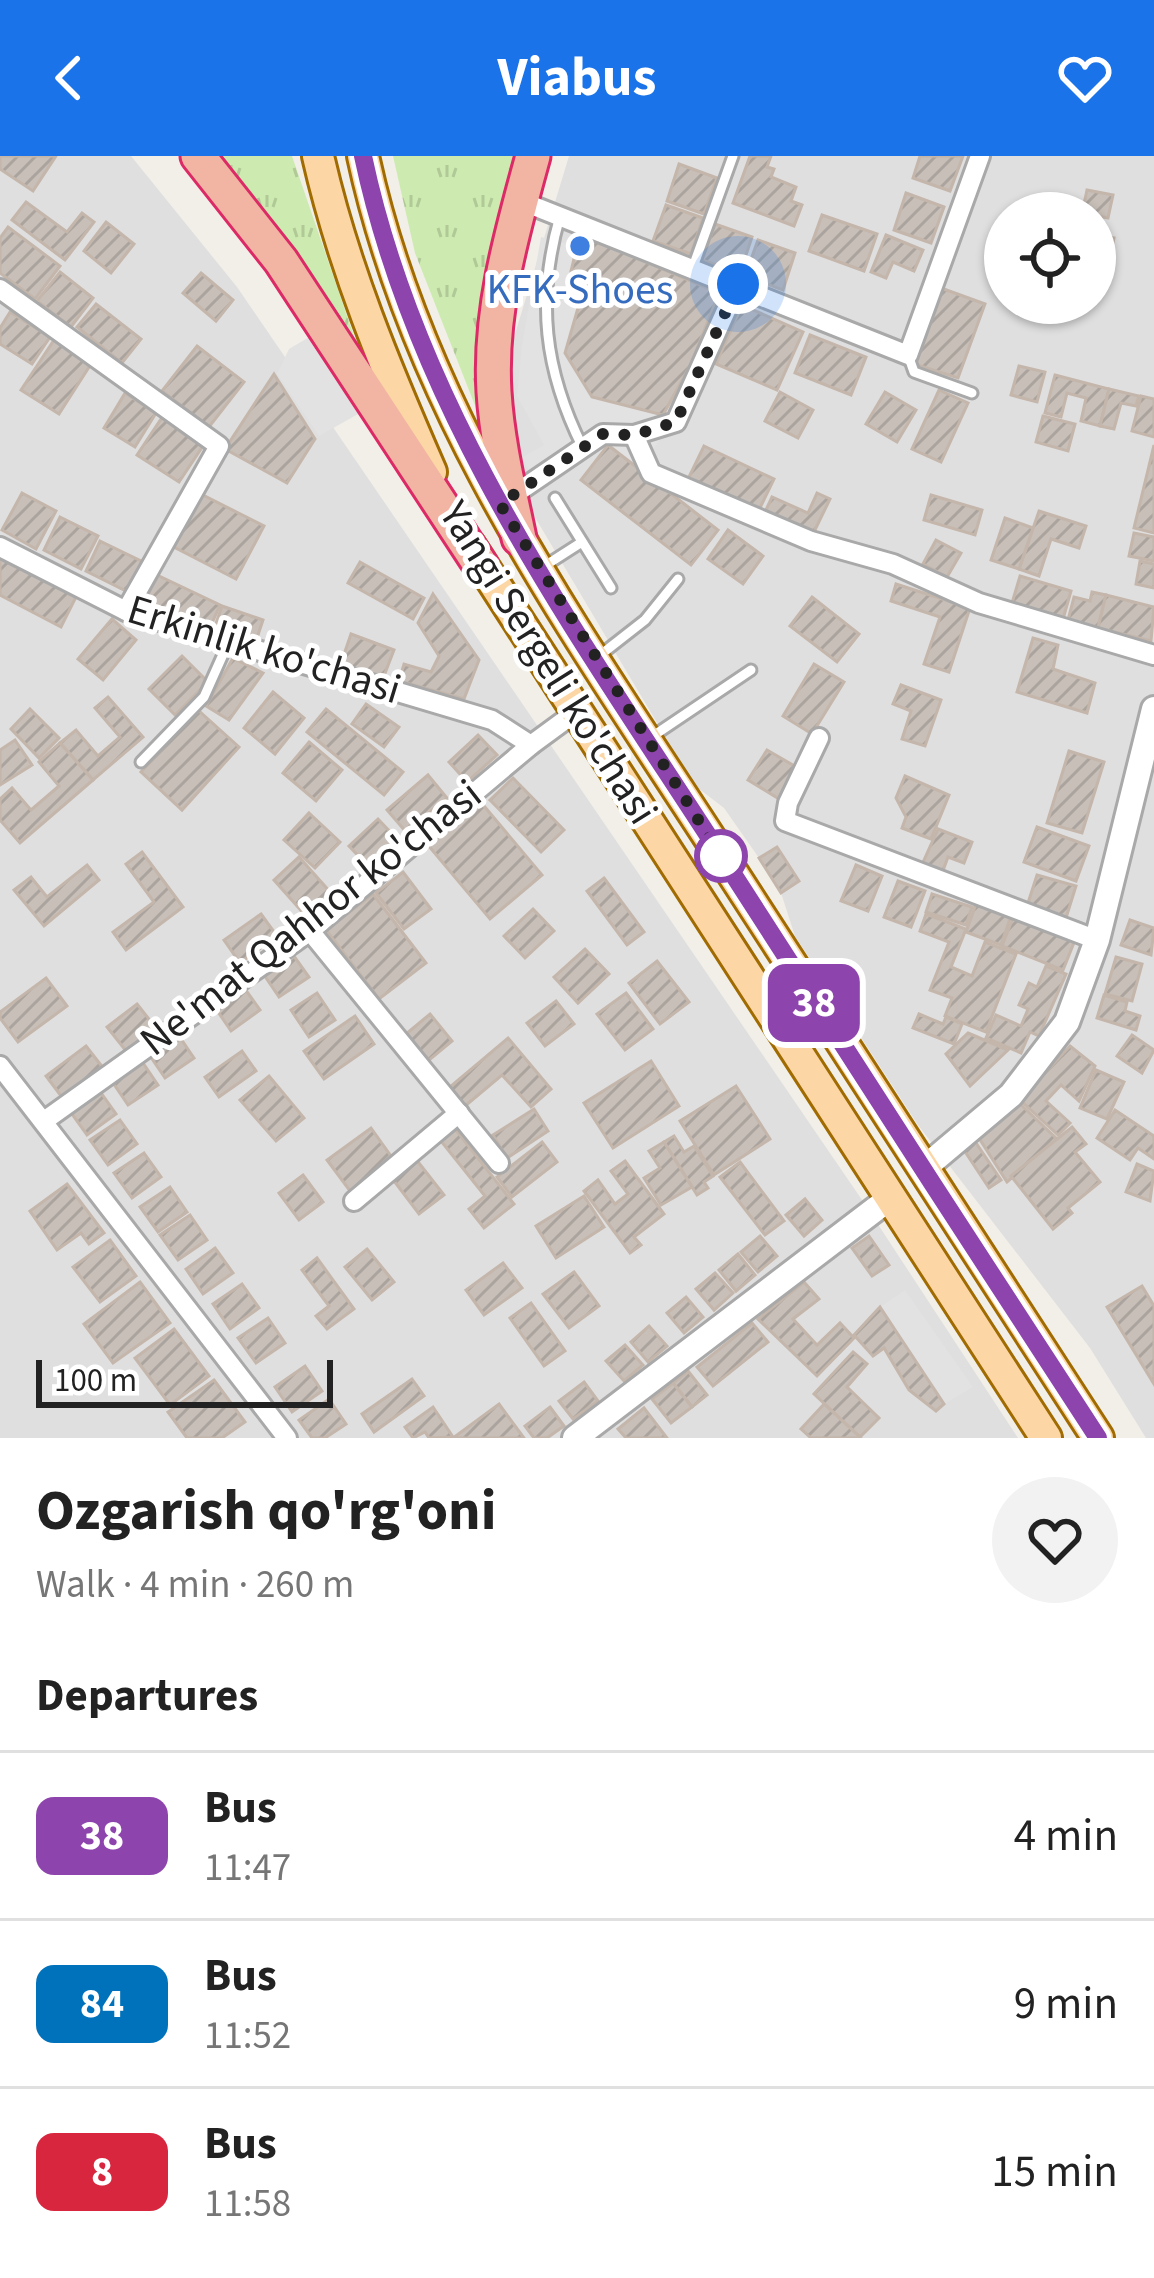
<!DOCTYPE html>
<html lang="en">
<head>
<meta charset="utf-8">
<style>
  :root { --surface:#fff; --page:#f2f2f2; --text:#222; --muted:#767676; --line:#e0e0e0; --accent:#1a73e8 }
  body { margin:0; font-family:"Source Sans 3",sans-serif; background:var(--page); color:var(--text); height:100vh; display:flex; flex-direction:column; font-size:45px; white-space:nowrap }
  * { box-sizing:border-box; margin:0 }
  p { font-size:39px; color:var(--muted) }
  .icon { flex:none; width:66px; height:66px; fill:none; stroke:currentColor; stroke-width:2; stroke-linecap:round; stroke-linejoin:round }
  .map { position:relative; height:1282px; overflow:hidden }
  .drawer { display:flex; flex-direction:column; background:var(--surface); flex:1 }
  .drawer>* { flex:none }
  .badge { padding:0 24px; border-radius:18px; font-size:42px; line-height:78px }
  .tools { position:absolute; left:984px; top:36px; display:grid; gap:24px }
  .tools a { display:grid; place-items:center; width:132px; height:132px; border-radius:50%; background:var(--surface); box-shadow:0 3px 9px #0004; font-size:60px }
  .scale { position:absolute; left:36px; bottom:30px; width:297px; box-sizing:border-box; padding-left:12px; border:6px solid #222; border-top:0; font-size:33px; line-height:42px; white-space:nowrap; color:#222; -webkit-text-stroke:9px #fff; paint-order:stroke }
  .you { position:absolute; width:60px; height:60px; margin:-30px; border:9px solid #fff; border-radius:50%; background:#1a73e8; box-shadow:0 0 0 18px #1a73e833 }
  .map>.badge { position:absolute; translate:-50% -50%; box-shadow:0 0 0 6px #fff }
  h2 { padding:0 36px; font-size:45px; line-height:108px }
  .round { display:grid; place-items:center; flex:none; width:126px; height:126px; border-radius:63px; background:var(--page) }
  .headline { display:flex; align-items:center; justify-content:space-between; height:204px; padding:0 36px }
  h1 { font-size:57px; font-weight:700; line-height:90px }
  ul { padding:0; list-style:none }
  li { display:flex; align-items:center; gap:36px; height:168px; padding:0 36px; border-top:3px solid var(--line) }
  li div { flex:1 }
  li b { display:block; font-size:45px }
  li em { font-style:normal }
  li .badge { min-width:132px; font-weight:700; text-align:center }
  header { display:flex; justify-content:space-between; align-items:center; height:156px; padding:0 36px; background:var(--accent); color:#fff; font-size:54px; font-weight:700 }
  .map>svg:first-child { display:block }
  .residential { fill:#e0dfdf; fill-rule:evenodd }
  .grass { fill:url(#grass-tufts) }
  .parking { fill:#e2e2e2 }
  .building { fill:url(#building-hatch); stroke:#c4b6ab; stroke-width:3 }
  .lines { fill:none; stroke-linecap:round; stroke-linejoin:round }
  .service-casing { stroke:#a9a9a9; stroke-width:15 }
  .minor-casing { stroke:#a9a9a9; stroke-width:24 }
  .tertiary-casing { stroke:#a9a9a9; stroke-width:30 }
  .primary-casing { stroke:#a06b00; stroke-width:36 }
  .trunk-casing { stroke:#dc2a67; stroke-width:39 }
  .service { stroke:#fff; stroke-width:9 }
  .minor { stroke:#fff; stroke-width:18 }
  .tertiary { stroke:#fff; stroke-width:24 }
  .primary { stroke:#fcd6a4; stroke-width:30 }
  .trunk { stroke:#f2b4a3; stroke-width:33 }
  .line-casing { stroke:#fff; stroke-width:27 }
  .line { stroke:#8e44ad; stroke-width:18 }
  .walk { stroke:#222; stroke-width:12; stroke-dasharray:0 21.6 }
  .shop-dot { fill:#3f7fe0; stroke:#fff; stroke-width:4.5 }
  .stop-dot { fill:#fff; stroke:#8e44ad; stroke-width:6 }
  .labels { text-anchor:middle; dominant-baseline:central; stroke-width:10; stroke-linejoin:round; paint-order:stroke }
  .shop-label { font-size:42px; fill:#366cbe; stroke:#fff }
  .street-label { font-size:42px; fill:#222; stroke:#fff }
</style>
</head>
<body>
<header><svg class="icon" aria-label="back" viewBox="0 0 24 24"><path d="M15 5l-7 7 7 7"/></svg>Viabus<svg class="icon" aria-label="heart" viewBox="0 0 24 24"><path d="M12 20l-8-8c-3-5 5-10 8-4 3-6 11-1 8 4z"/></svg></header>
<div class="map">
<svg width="1154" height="1282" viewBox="0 0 1154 1282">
  <defs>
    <pattern id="grass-tufts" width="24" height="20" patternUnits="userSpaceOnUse" patternTransform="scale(3)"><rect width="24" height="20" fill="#cdebb0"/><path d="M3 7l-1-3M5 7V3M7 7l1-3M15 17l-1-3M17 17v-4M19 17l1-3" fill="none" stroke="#b0c997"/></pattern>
    <pattern id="building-hatch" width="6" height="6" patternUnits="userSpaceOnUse" patternTransform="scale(3)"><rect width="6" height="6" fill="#c7bfb8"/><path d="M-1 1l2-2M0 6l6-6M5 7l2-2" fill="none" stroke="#aba49e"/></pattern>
  </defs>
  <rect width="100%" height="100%" fill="#f2efe9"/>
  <g class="residential">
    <path d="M0,0H131L237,131L860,1041L1018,1282H0Z"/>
    <path d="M569,0H1154V1282H1146L1090,1192L918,969L795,780L781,737L759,702L724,652L694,629L514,326L512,188ZM1005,57H1095V147H1005Z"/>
  </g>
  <g class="grass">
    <path d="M222,0H292L358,192L284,79Z"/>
    <path d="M393,0H519L487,280L415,97Z"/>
  </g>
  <g class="parking">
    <path d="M541,81L575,90L565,139L580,145L565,198L592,241L675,263L641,310L604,288L536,331L522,301L544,289L517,240L522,189Z"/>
    <path d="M311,180L358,258L319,280L277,218L289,193Z"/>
    <path d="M905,1134L973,1231L944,1248L880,1151Z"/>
  </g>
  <g class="building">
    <path d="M0,0H56L33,35L0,13Z"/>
    <path d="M750,0H771L767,11L774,13L771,21L796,31L791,45L802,49L794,70L733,47Z"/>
    <path d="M920,0H963L950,35L913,22Z"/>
    <path d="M679,8L717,22L704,58L667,45Z"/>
    <path d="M1087,34L1113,39L1108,62L1082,57Z"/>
    <path d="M906,37L944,51L931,87L894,74Z"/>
    <path d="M26,46L67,76L82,57L94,66L65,104L12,64Z"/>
    <path d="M666,49L703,62L691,98L653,85Z"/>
    <path d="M822,59L877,78L864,115L809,95Z"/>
    <path d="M106,66L134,88L111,117L84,95Z"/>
    <path d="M715,68L752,81L740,117L702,104Z"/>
    <path d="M8,71L60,110L35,143L0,117V82Z"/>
    <path d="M580,78L719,137L691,208L663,259L592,241L565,197L580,145L565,140Z"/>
    <path d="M1095,78L1114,82L1109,105L1095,102Z"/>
    <path d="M886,79L923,94L914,115L893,106L886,122L871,116Z"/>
    <path d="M758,84L795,97L783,134L745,120Z"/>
    <path d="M60,116L93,142L71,171L37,145Z"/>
    <path d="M201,117L233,144L216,165L183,137Z"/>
    <path d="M941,132L985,148L958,222L914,208Z"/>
    <path d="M96,148L141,183L122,207L77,171Z"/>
    <path d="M742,149L803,176L777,234L716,208Z"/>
    <path d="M10,156L50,181L32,208L0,188V172Z"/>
    <path d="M810,179L866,201L851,239L795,217Z"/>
    <path d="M54,184L91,208L59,258L21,234Z"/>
    <path d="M197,190L244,226L209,271L162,235Z"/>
    <path d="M1019,210L1045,216L1037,246L1011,239Z"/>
    <path d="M274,218L315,283L287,327L225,293Z"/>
    <path d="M1055,219L1109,233L1100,270L1081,265L1086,242L1067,237L1061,261L1045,257Z"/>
    <path d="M1109,233L1139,240L1136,250L1121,247L1114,273L1100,270Z"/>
    <path d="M939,234L968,247L941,306L912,293Z"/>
    <path d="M780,236L813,254L798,282L765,265Z"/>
    <path d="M885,236L916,254L897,286L866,268Z"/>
    <path d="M125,237L156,257L135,291L104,272Z"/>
    <path d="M1141,240L1154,243V281L1132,275Z"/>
    <path d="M163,260L205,287L179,326L137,299Z"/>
    <path d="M1043,260L1075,268L1068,295L1036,286Z"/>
    <path d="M608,289L718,374L691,409L581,324Z"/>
    <path d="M1154,289V377L1134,372Z"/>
    <path d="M704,290L774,323L758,356L688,323Z"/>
    <path d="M22,337L56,355L36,393L2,374Z"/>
    <path d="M199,337L264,370L236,423L172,390Z"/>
    <path d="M817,337L830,343L813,378L765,356L772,341L808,357Z"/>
    <path d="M931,339L982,354L975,379L924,364Z"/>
    <path d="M1039,355L1086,370L1079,392L1051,383L1039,420L1019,413Z"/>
    <path d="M60,361L98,380L81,413L44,394Z"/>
    <path d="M1005,362L1033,372L1019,413L991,404Z"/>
    <path d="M728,374L763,400L743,428L708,403Z"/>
    <path d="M1134,377L1154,381V405L1129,400Z"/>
    <path d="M936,384L961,397L947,421L923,408Z"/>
    <path d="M100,385L143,406L128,436L86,415Z"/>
    <path d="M0,401L78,437L61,471L0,439Z"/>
    <path d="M1140,405L1154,408V432L1136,428Z"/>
    <path d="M360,406L424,442L413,463L348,427Z"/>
    <path d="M157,419L220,449L208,476L145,446Z"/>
    <path d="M1020,420L1071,435L1063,463L1012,447Z"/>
    <path d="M896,428L970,452L949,516L924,508L940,461L891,445Z"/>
    <path d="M1092,436L1106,439L1098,472L1068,464L1074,441L1090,445Z"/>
    <path d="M433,438L479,504L464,543L399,525L404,508L431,516L439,500L418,467Z"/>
    <path d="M1106,439L1154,451L1151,485L1098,472Z"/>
    <path d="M812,441L859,478L837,506L790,470Z"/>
    <path d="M222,450L263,464L254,491L213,476Z"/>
    <path d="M112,463L136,484L103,524L78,503Z"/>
    <path d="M351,478L394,494L382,525L340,510Z"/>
    <path d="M1033,482L1058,489L1053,513L1095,527L1087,557L1017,536Z"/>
    <path d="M182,500L208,526L175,559L149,533Z"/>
    <path d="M233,502L263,517L229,564L206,550Z"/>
    <path d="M814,508L844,526L812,578L783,560Z"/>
    <path d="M901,529L941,544L925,590L902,583L911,555L893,548Z"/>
    <path d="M273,536L304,562L275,598L244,572Z"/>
    <path d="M108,541L143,581L93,624L60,587L76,574L98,600L120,581L95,552Z"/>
    <path d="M366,548L399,571L384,591L352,568Z"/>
    <path d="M30,553L59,582L39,602L11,573Z"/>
    <path d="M326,553L403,616L384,639L307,576Z"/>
    <path d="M198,554L239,591L182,654L141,616Z"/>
    <path d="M478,579L497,599L467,626L449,606Z"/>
    <path d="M15,584L32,609L0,629V594Z"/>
    <path d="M309,586L342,614L316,645L283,617Z"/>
    <path d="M60,587L93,624L20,687L0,664V643L12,632L31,654L59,630L39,606Z"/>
    <path d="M767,594L798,612L779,643L748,624Z"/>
    <path d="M1069,595L1104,606L1082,677L1047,667Z"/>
    <path d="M428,619L447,642L406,676L387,654Z"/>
    <path d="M905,620L949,639L931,683L902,672L906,661L896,642Z"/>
    <path d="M513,622L564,674L541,696L490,644Z"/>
    <path d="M479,644L542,719L490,763L427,688Z"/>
    <path d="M309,657L340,686L315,712L284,684Z"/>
    <path d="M378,663L396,682L367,709L349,690Z"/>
    <path d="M1037,671L1089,690L1076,725L1024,706Z"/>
    <path d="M938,673L972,686L964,707L948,701L941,720L920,713Z"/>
    <path d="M777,691L799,725L781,737L759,702Z"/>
    <path d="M142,696L183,751L126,794L113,776L154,746L126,708Z"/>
    <path d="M299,701L331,737L306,760L274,724Z"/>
    <path d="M87,709L99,724L44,770L14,734L31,721L47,741Z"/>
    <path d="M856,709L882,720L868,755L841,745Z"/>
    <path d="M403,716L431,753L404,773L376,737Z"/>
    <path d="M1037,719L1076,730L1066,762L1027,750Z"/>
    <path d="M604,722L644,776L627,789L587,735Z"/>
    <path d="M898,725L925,735L911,771L884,761Z"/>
    <path d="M373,738L426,807L379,843L326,774Z"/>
    <path d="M932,738L972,751L966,769L926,756Z"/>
    <path d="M977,745L1012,757L1001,789L966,776Z"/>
    <path d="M533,753L554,775L525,802L504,780Z"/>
    <path d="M261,758L277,780L240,807L224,784Z"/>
    <path d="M926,758L966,773L951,811L972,820L985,786L1016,798L986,876L945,860L952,842L930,834L949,786L920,775Z"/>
    <path d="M1014,759L1075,784L1063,814L1002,790Z"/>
    <path d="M1130,764L1154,772L1151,799L1121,789Z"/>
    <path d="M585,793L609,818L578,847L554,821Z"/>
    <path d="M291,796L309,821L279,841L262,816Z"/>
    <path d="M1116,801L1142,808L1132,845L1105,838Z"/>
    <path d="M657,805L689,846L660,868L629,827Z"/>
    <path d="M1046,810L1066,818L1039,880L1030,876L1021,897L986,882L996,859L1021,870L1028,853L1019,849L1029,827L1037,831Z"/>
    <path d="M46,822L67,850L18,886L0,862V856Z"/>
    <path d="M243,830L260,854L231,875L214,850Z"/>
    <path d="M317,837L335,864L309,881L291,854Z"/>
    <path d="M626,837L653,873L625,894L597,858Z"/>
    <path d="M1104,839L1127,846L1125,855L1140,860L1136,874L1097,862Z"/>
    <path d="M556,845L574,868L545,890L527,867Z"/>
    <path d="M137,848L156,872L126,895L107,871Z"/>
    <path d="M430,858L452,885L428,905L406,878Z"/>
    <path d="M919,858L943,868L946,861L962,868L954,888L913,872Z"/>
    <path d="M355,860L374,888L324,923L304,895Z"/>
    <path d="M177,877L194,902L165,922L148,897Z"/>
    <path d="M968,877L1008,894L970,930L946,898Z"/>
    <path d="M1132,879L1154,894L1142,917L1117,900Z"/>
    <path d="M508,882L551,933L531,951L502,919L465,950L450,931Z"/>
    <path d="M86,890L104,913L64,944L46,920Z"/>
    <path d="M1070,890L1095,910L1079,945L1061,929L1046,945L1070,967L1058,979L1020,944Z"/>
    <path d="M242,895L256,915L219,941L205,921Z"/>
    <path d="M141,904L158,929L128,949L111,924Z"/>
    <path d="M651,905L679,950L613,992L584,947Z"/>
    <path d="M1096,914L1124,926L1107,963L1080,952Z"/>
    <path d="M269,920L304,962L276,985L240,944Z"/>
    <path d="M736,930L770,983L714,1019L680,965Z"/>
    <path d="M99,934L116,958L87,979L69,954Z"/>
    <path d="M1017,945L1057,983L1007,1026L977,979Z"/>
    <path d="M534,953L548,975L507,1002L493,979Z"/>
    <path d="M1115,954L1154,980V1003L1138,992L1130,1004L1097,982Z"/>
    <path d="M120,964L137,988L108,1009L90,984Z"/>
    <path d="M452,969L514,1048L484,1072L469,1053L485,1040L437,980Z"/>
    <path d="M1072,971L1086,988L1075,996L1100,1026L1068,1052L1072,1057L1053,1073L1011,1020Z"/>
    <path d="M371,972L393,1003L350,1035L327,1004Z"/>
    <path d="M674,980L684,996L694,990L713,1020L704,1026L708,1032L697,1039L664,986Z"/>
    <path d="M972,981L1001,1024L989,1032L960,988Z"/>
    <path d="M542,986L557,1006L512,1041L497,1021Z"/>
    <path d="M664,986L692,1031L661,1049L644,1022L660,1012L649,995Z"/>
    <path d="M144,997L161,1021L132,1042L114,1017Z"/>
    <path d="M415,1002L444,1039L419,1058L391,1021Z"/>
    <path d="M625,1005L664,1058L634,1081L641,1089L630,1097L584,1035L598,1024L615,1048L628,1038L611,1015Z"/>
    <path d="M740,1006L784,1065L765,1079L720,1021Z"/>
    <path d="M1137,1008L1154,1015L1150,1045L1126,1036Z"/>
    <path d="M303,1019L323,1046L299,1064L279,1037Z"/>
    <path d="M67,1028L104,1077L89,1088L81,1077L57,1094L30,1055Z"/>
    <path d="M170,1031L187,1056L158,1076L140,1051Z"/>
    <path d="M584,1040L604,1071L556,1102L536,1070Z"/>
    <path d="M805,1043L822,1064L804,1080L786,1059Z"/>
    <path d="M190,1059L207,1084L178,1104L160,1079Z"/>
    <path d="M760,1080L777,1100L758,1116L741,1096Z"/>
    <path d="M869,1080L889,1109L872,1120L852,1092Z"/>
    <path d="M110,1084L136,1120L100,1146L73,1111Z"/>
    <path d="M215,1092L233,1117L203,1138L186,1113Z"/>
    <path d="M367,1093L394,1126L372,1144L345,1111Z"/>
    <path d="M738,1098L755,1119L736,1135L719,1114Z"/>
    <path d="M317,1102L354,1153L327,1173L316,1160L329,1150L302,1114Z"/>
    <path d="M503,1107L522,1132L484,1159L466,1134Z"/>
    <path d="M574,1116L599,1150L569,1172L543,1138Z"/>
    <path d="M715,1117L733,1137L714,1154L696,1133Z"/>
    <path d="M140,1126L170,1167L113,1207L84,1168Z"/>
    <path d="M804,1126L819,1143L793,1163L817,1189L840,1167L854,1182L817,1220L758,1163Z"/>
    <path d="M242,1128L259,1152L230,1173L213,1148Z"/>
    <path d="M1142,1130L1154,1150V1228L1107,1151Z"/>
    <path d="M686,1141L703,1161L684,1177L667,1157Z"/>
    <path d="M531,1147L565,1195L544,1210L510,1162Z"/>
    <path d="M880,1151L944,1248L936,1255L909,1234L884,1192L873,1200L854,1179Z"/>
    <path d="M268,1162L285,1187L256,1207L238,1182Z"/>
    <path d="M752,1167L768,1186L713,1230L697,1211Z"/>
    <path d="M649,1170L667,1190L648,1206L631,1186Z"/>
    <path d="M174,1173L209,1220L170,1249L135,1202Z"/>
    <path d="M625,1189L643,1209L624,1225L606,1205Z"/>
    <path d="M853,1196L867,1208L847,1231L879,1262L860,1281L814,1238Z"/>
    <path d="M305,1210L322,1235L292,1256L275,1231Z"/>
    <path d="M688,1215L707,1239L692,1251L673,1227Z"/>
    <path d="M412,1223L424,1240L374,1276L362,1258Z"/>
    <path d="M214,1224L245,1266L222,1282H187L168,1256Z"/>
    <path d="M584,1226L598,1245L573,1263L559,1245Z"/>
    <path d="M673,1227L692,1251L671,1267L652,1243Z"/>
    <path d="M329,1243L346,1268L325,1282H312L299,1264Z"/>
    <path d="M499,1248L524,1282H453Z"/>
    <path d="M824,1248L860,1281L858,1282H811L801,1273Z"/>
    <path d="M433,1251L453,1281L429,1282L425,1276L413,1282L405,1271Z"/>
    <path d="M550,1251L564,1270L547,1282H534L525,1270Z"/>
    <path d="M644,1252L667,1282H626L618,1273Z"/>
  </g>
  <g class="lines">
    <defs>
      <g id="service">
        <path d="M560,60C536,144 544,214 583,292"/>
        <path d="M693,111L733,0"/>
        <path d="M908,199L914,216L972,237"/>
        <path d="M555,342L611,432"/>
        <path d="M543,411L582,386"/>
        <path d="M599,500L645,464L678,423"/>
        <path d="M650,582L751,514"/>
        <path d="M141,606L204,541L229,485"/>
      </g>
      <g id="minor">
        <path d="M521,45L908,199L980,0"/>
        <path d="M0,133L219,290L126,455"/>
        <path d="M634,279L651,317L811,385L893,408L979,447L1154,499"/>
        <path d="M506,344L603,278L634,279L676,266L738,128"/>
        <path d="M0,391L126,455L492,564L531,589"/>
        <path d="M819,582L788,647L785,665L1097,784"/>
        <path d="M310,775L499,1007"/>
        <path d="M0,910L287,1282"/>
        <path d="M44,965L310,775L531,589L576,556"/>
        <path d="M354,1045L459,957"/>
      </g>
      <g id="tertiary">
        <path d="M923,1013L1011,939L1067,866L1097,784L1154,553"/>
        <path d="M575,1282L890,1042"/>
      </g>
      <g id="primary">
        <path d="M318,0C343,110 386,213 431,316"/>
        <path d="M363,0C419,261 580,481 722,701C846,895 972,1088 1098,1282"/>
        <path d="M470,390L1046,1282"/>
      </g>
      <g id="trunk">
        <path d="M198,0L281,105L481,410"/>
        <path d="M519,382C509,334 497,285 494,236C489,156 512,76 533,0"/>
      </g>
    </defs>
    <use href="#service" class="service-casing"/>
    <use href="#minor" class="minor-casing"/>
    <use href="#tertiary" class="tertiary-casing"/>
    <use href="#primary" class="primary-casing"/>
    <use href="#trunk" class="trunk-casing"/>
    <use href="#service" class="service"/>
    <use href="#minor" class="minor"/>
    <use href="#tertiary" class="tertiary"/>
    <use href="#primary" class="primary"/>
    <use href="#trunk" class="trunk"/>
  </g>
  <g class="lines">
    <defs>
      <path id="line" d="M363,0C418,261 580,481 722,701C846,895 972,1089 1098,1282"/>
    </defs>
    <use href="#line" class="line-casing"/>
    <use href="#line" class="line"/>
    <path class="walk" d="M721,700L500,348L603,278L634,279L676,266L738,128"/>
  </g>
  <circle class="shop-dot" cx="580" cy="90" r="12"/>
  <circle class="stop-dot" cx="721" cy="700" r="24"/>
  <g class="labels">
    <g class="shop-label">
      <text x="580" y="134">KFK-Shoes</text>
    </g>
    <g class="street-label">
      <text transform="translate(264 494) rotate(17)">Erkinlik ko'chasi</text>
      <text transform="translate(548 507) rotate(58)">Yangi Sergeli ko'chasi</text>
      <text transform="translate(311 762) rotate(-38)">Ne'mat Qahhor ko'chasi</text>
    </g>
  </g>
</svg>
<div class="tools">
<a><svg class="icon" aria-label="locate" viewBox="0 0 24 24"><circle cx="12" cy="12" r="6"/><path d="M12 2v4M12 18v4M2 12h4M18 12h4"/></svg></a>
</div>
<div class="scale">100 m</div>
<div class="you" style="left:738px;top:128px"></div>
<b class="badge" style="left:814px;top:847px;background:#8e44ad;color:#fff">38</b>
</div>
<section class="drawer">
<div class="headline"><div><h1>Ozgarish qo'rg'oni</h1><p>Walk · 4 min · 260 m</p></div><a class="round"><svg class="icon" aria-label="heart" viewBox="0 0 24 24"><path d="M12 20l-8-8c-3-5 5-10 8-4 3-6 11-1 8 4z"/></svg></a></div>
<h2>Departures</h2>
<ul>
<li><span class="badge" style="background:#8e44ad;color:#fff">38</span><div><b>Bus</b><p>11:47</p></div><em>4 min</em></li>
<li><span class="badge" style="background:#0072bc;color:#fff">84</span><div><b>Bus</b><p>11:52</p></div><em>9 min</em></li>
<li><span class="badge" style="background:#d7263d;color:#fff">8</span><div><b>Bus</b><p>11:58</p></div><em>15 min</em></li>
</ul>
</section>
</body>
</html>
